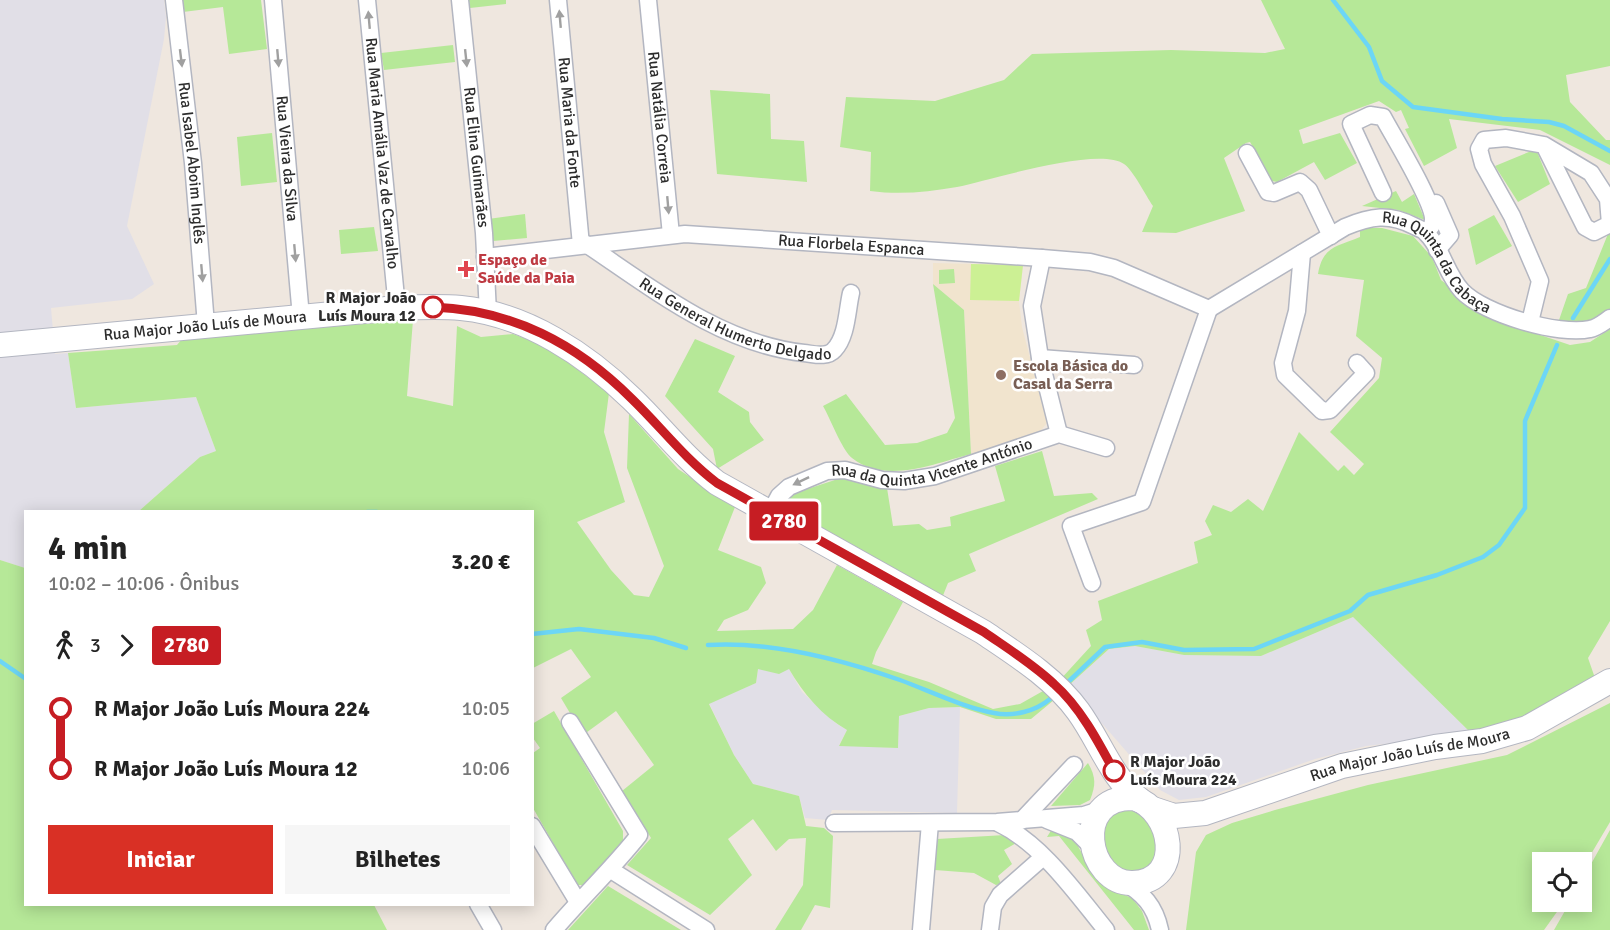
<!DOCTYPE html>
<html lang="pt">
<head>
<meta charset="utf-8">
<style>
  :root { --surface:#fff; --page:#f6f6f6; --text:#222; --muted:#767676; --accent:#d93025 }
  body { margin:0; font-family:Signika,sans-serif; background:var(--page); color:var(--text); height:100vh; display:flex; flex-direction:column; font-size:22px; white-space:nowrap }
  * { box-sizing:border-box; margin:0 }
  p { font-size:20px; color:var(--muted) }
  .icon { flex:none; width:33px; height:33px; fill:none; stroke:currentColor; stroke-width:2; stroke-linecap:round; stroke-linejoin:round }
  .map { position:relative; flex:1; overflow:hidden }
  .sheet { position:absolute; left:24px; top:510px; width:510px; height:396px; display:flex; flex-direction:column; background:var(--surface); border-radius:0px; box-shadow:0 3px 15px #0003 }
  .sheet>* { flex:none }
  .badge { padding:0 12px; border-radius:4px; font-size:21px; line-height:39px }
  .controls { position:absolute; left:1532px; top:852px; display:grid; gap:12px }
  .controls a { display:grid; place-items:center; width:60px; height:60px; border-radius:0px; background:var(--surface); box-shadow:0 3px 15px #0003; font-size:30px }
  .map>.badge { position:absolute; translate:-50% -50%; box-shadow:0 0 0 3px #fff }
  .legs { display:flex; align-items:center; gap:9px; height:66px; padding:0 24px; font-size:20px }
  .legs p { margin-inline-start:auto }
  .head { display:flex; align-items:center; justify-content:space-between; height:102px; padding:0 24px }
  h1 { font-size:33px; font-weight:700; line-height:45px }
  .button { display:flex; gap:12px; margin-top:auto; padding:12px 24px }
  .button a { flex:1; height:69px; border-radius:0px; background:var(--accent); color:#fff; font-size:24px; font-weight:700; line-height:69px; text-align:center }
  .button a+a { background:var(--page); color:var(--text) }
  ul { padding:0 24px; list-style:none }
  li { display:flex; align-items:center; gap:21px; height:60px; font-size:22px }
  li i { display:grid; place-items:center; width:9px; height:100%; margin:0 8px; background:currentColor }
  li i::after { content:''; width:15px; height:15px; margin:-8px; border:4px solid; border-radius:50%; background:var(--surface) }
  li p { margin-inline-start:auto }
  li:first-child i { background:linear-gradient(#0000 50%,currentColor 0) }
  li:last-child i { background:linear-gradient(currentColor 50%,#0000 0) }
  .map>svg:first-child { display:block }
  .industrial { fill:#e1dfe7 }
  .education { fill:#f1e4ce }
  .green { fill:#b6e898 }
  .pitch { fill:#ccf094 }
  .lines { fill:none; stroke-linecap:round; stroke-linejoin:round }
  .stream { stroke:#6cd6f6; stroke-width:4.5 }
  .street-casing { stroke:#b3b6c1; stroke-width:19 }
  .secondary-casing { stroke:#b3b6c1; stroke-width:26 }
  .street { stroke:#fff; stroke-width:16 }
  .secondary { stroke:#fff; stroke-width:24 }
  .oneway { fill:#a0a0a0 }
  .line-1-casing { stroke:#fff; stroke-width:14 }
  .line-1 { stroke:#c61d23; stroke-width:9 }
  .health-dot { fill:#e0444e; stroke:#fff; stroke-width:2 }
  .stop-1-dot { fill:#fff; stroke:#c61d23; stroke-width:3 }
  .education-dot { fill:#8d6e63; stroke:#fff; stroke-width:2 }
  .labels { text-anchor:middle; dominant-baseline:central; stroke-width:5; stroke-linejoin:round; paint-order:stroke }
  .street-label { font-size:16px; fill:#2d2d2d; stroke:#fff }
  .health-label { font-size:16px; font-weight:bold; fill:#be3a42; stroke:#fff; text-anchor:start }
  .stop-label { font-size:16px; font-weight:bold; fill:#2d2d2d; stroke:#fff; text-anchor:end }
  .education-label { font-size:16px; font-weight:bold; fill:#785e54; stroke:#fff; text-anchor:start }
</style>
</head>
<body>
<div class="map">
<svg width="1610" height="930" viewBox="0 0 1610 930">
  <rect width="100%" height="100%" fill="#efe7df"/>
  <g class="industrial">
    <path d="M0,0H164L166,17L164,39L127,226L154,284L132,299L51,308L55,354L68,353L76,408L196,397L216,451L200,457L139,511L26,512L25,568L0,560Z"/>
    <path d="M1353,617L1472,734L1366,746L1315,759L1206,797L1179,800L1160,790L1079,697L1067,687L1109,649L1135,646L1184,655L1261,656Z"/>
    <path d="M758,668L789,669L802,692L837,724L847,730L839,745L898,748L899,716L929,708L960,707L957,813L832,810L828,820L805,818L799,796L753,784L734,755L709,703L756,683Z"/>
  </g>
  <path class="education" d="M933,263L1023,265L1019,301L1022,327L1047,423L1038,434L971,454L964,310L933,284Z"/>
  <g class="green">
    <path d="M181,0H261L267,49L229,54L223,7L183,12Z"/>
    <path d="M469,0H506V4L470,8Z"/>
    <path d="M1261,0H1610V66L1566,75L1570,102L1606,140H1610V165L1540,130L1449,119L1457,148L1424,166L1405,129L1409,128L1401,110L1396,112L1379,101L1299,130L1303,144L1340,133L1357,163L1325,180L1314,162L1277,182L1272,181L1250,142L1246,143L1224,158L1245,211L1176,233L1142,232L1153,206C1146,196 1133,170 1124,164C1098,146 991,180 957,187C928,192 900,195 870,191L871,152L840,147L846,97L935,101L1004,80L1032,54L1171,50L1265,53L1285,49Z"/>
    <path d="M453,45L455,62L384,70L381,53Z"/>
    <path d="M710,90L770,94L771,139L804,141L807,182L717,174Z"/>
    <path d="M272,133L277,182L241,186L237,137Z"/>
    <path d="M1536,149L1550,184L1518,202L1495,166Z"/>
    <path d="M1396,191L1402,202L1414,194L1425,220L1398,210L1362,206Z"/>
    <path d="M525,214L527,238L493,241L488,219Z"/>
    <path d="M1494,215L1512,246L1476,265L1468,229Z"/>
    <path d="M374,227L378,251L341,254L339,230Z"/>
    <path d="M1369,228H1382L1413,236L1432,257L1441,280L1490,318L1570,345L1590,342L1610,329V621L1588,658L1595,678L1538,712L1472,734L1353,617L1261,656L1184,655L1135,646L1109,649L1067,687L1059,681L1091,646L1086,630L1102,620L1098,601L1198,563L1194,542L1212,535L1205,521L1213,505L1231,512L1248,499L1263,511L1299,432L1338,471L1344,465L1354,475L1364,464L1330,432L1379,378L1382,358L1356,336L1364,280L1318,274C1323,246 1336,247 1360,237V231Z"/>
    <path d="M1610,229V309C1592,322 1581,326 1559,320L1568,294L1586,288Z"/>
    <path d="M954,269L955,283L939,284V270Z"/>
    <path d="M933,284L964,310L971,454C936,463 885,485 852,458C842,450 830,418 823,406L846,394L885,445L917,443L947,433L955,418Z"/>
    <path d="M413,320L407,396L453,406L457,326L481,337L513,334L546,346L609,393L604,432L625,502L577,522L611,570L634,595L649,597L664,566L627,468L629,414L678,469L735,507L718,550L761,567L766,583L748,610L724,620L717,631L793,629L813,610L837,565L903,602L876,652L872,664L929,682L993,709L1020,704L1043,691L1054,700L1031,719H996L960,707L929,708L899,716L898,748L839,746L847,730C822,716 803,693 789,669L779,674L758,669L756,683L709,704L734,755L753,784L799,796L806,826L824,828L833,836L830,908L815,905L801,930H775L803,885L806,838L789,839L776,851L753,819L728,839L752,875L710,915L627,865L651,838L622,791L654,765L616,711L583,735L561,698L591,677L571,649L533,668L532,512L139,511L200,457L216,451L196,397L76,408L68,353L177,345L182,339Z"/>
    <path d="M695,339L735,356L718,392L749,412L750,422L764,440L717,469L713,449L665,396Z"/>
    <path d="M1042,451L1054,496L1092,493L1098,499L969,554L976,571L948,583L942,598L786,510L785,505L789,495L844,477L887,488L893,526L919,524L927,530L951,526L950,517L1005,501L995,466Z"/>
    <path d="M0,560L25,568L26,904L374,905L387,930H0Z"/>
    <path d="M1610,703V822L1581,871V862H1542V902H1564L1544,930H1186L1196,852L1206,835L1232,823L1275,810L1368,785L1507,755Z"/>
    <path d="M554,711L623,831V841L583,885H577L533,808V753L540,748L533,738L532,724Z"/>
    <path d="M1088,763C1096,777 1096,785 1090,800L1080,805L1051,806Z"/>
    <path d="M1128,808L1144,815C1152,829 1167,856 1148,868C1143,871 1134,872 1129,873L1111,864L1101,839L1104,818Z"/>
    <path d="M1052,829L1074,839L1085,859L1117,892L1132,898L1142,911L1149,930H1134L1059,836L1047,837Z"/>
    <path d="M1610,830V930H1554L1570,902H1581V882Z"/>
    <path d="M1005,835L1018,842L1004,850L1012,864L998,876L1001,884L996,885L974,873L935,870L937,839Z"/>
    <path d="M608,886L681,930H568Z"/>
  </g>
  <path class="pitch" d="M971,264L1023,265L1019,301L970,300Z"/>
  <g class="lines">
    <g class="stream">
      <path d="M1333,0L1369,47L1382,81L1413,107L1502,119L1549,122L1564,126L1610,151"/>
      <path d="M1573,318L1610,259"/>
      <path d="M367,512H377"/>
      <path d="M532,634L579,629L654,638L686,648"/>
      <path d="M708,645C771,641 840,659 900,680C930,691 962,707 994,713C1013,717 1036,711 1050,699"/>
      <path d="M0,661L26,679"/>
      <path d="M1067,683L1105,647L1142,642L1184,650L1254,649L1350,611L1368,595L1437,575L1483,557L1499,545L1525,508V421L1557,345"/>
    </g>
    <defs>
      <g id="street">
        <path id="s1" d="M174,0L193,163L206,325"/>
        <path id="s2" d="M273,0L301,317"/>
        <path id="s3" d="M367,0L397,308"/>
        <path id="s4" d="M460,0L484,233L488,313"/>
        <path id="s5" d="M558,0L581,245"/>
        <path id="s6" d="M648,0L671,235"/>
        <path d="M1247,153L1268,192L1274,193L1300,182L1309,190L1331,236"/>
        <path d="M1383,193L1351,124L1370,115L1383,117C1393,136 1434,202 1433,220C1433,225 1430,229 1426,232"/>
        <path d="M1436,203L1450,235L1437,250"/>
        <path id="s7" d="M586,244C653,289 722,344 804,353C814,354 827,358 834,350C847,337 847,310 851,293"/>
        <path d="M1302,253L1297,311L1283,363L1285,375L1322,411L1330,410L1366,373L1357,363"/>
        <path id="s8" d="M485,257L685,234L1042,258L1090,262L1114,268L1209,309"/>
        <path d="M1042,258L1032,306L1040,358L1059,434"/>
        <path id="s9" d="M1209,309L1345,227C1371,216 1389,213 1414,226C1418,228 1424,230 1426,233C1442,248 1446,274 1462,291C1484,314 1559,336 1590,329C1597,328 1604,322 1610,318"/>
        <path d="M1530,322L1540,281L1512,216L1483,164L1479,149L1484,140L1506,138L1544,145L1585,227L1594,232L1610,224L1608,199L1591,173L1544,145"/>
        <path d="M1040,358L1134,365"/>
        <path id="s10" d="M770,513L779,496L789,487L827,471L845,470L882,480L904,481L935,476L1059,434L1106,448"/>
        <path d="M1092,583L1071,526L1142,502L1209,309"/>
        <path d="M1047,820L1077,832L1093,848"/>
        <path d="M1021,821L1074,765"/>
        <path d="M834,823L997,822L1084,815L1100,810"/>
        <path d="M998,823C1042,844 1075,892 1106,930"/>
        <path d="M532,826L578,902"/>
        <path d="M611,870L706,930"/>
        <path d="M1122,881C1143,893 1155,906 1160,930"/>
        <path d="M478,904L493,930"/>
        <path d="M554,930C582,897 613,868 639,835L570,722"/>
        <path d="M921,930L930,823"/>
        <path d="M990,930L993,907L1000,895L1042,858"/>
      </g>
      <g id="secondary">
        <path id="s11" d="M0,345L397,308C418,307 440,306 461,308C526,314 587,355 632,399C661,427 684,458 717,483L983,632C1017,655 1054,678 1078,711C1100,741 1111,778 1141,801"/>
        <path d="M1134,798C1173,810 1185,881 1133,883C1087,885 1070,796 1134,798Z"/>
        <path id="s12" d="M1153,809L1174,816L1205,813L1342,766L1435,747L1482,741L1527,728L1610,681"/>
      </g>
    </defs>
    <use href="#street" class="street-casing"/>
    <use href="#secondary" class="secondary-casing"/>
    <use href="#street" class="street"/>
    <use href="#secondary" class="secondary"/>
  </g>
  <defs><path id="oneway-solid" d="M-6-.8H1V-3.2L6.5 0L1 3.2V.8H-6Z" transform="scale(1.5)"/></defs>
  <g class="oneway">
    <use href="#oneway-solid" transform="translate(560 19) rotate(-95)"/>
    <use href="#oneway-solid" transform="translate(369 20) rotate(-95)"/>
    <use href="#oneway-solid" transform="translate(181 58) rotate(83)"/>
    <use href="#oneway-solid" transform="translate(278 58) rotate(85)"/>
    <use href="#oneway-solid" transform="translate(466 58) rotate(84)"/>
    <use href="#oneway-solid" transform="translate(668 205) rotate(85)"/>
    <use href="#oneway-solid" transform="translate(295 253) rotate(85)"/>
    <use href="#oneway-solid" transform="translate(202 273) rotate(85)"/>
    <use href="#oneway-solid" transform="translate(801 481) rotate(154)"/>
  </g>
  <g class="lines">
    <defs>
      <path id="line-1" d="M433,307C512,310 576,343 632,399C661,427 684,458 717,483L984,632C1007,648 1033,664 1054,684C1080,707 1098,741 1114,771"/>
    </defs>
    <use href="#line-1" class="line-1-casing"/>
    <use href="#line-1" class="line-1"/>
  </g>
  <path class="health-dot" d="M463 260h6v6h6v6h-6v6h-6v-6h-6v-6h6z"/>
  <g class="stop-1-dot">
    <circle cx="433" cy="307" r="10"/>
    <circle cx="1114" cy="771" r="10"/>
  </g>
  <circle class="education-dot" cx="1001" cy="375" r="6"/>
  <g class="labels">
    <g class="street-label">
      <text stroke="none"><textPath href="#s6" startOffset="118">Rua Natália Correia</textPath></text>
      <text stroke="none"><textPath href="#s5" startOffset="123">Rua Maria da Fonte</textPath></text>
      <text stroke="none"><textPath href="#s3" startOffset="154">Rua Maria Amália Vaz de Carvalho</textPath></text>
      <text stroke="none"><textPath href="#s4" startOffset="158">Rua Elina Guimarães</textPath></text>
      <text stroke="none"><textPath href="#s2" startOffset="159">Rua Vieira da Silva</textPath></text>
      <text stroke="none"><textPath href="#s1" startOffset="164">Rua Isabel Aboim Inglês</textPath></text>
      <text stroke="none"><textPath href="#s8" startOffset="368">Rua Florbela Espanca</textPath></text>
      <text stroke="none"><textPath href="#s9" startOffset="272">Rua Quinta da Cabaça</textPath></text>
      <text stroke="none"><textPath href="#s7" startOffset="170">Rua General Humerto Delgado</textPath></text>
      <text stroke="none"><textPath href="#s11" startOffset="206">Rua Major João Luís de Moura</textPath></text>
      <text stroke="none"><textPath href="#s10" startOffset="182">Rua da Quinta Vicente António</textPath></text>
      <text stroke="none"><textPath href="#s12" startOffset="267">Rua Major João Luís de Moura</textPath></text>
    </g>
    <g class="health-label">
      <text x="478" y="260">Espaço de<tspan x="478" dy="18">Saúde da Paia</tspan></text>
    </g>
    <g class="stop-label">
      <text x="416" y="298">R Major João<tspan x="416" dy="18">Luís Moura 12</tspan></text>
      <text x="1130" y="762" text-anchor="start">R Major João<tspan x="1130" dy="18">Luís Moura 224</tspan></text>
    </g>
    <g class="education-label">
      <text x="1013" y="366">Escola Básica do<tspan x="1013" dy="18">Casal da Serra</tspan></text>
    </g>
  </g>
</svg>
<div class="controls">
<a><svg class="icon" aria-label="locate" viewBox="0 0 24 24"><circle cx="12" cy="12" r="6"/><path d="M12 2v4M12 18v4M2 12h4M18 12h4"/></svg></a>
</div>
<b class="badge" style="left:784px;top:521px;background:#c61d23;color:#fff">2780</b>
<section class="sheet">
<div class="head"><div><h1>4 min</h1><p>10:02 – 10:06 · Ônibus</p></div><b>3.20 €</b></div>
<div class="legs"><svg class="icon" aria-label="walk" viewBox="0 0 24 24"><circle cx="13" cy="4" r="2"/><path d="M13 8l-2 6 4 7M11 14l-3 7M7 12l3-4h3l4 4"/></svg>3<svg class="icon" aria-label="forward" viewBox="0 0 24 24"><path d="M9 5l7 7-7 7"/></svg><b class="badge" style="background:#c61d23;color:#fff">2780</b></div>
<ul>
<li><i style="color:#c61d23"></i><b>R Major João Luís Moura 224</b><p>10:05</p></li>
<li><i style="color:#c61d23"></i><b>R Major João Luís Moura 12</b><p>10:06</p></li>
</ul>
<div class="button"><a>Iniciar</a><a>Bilhetes</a></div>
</section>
</div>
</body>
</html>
